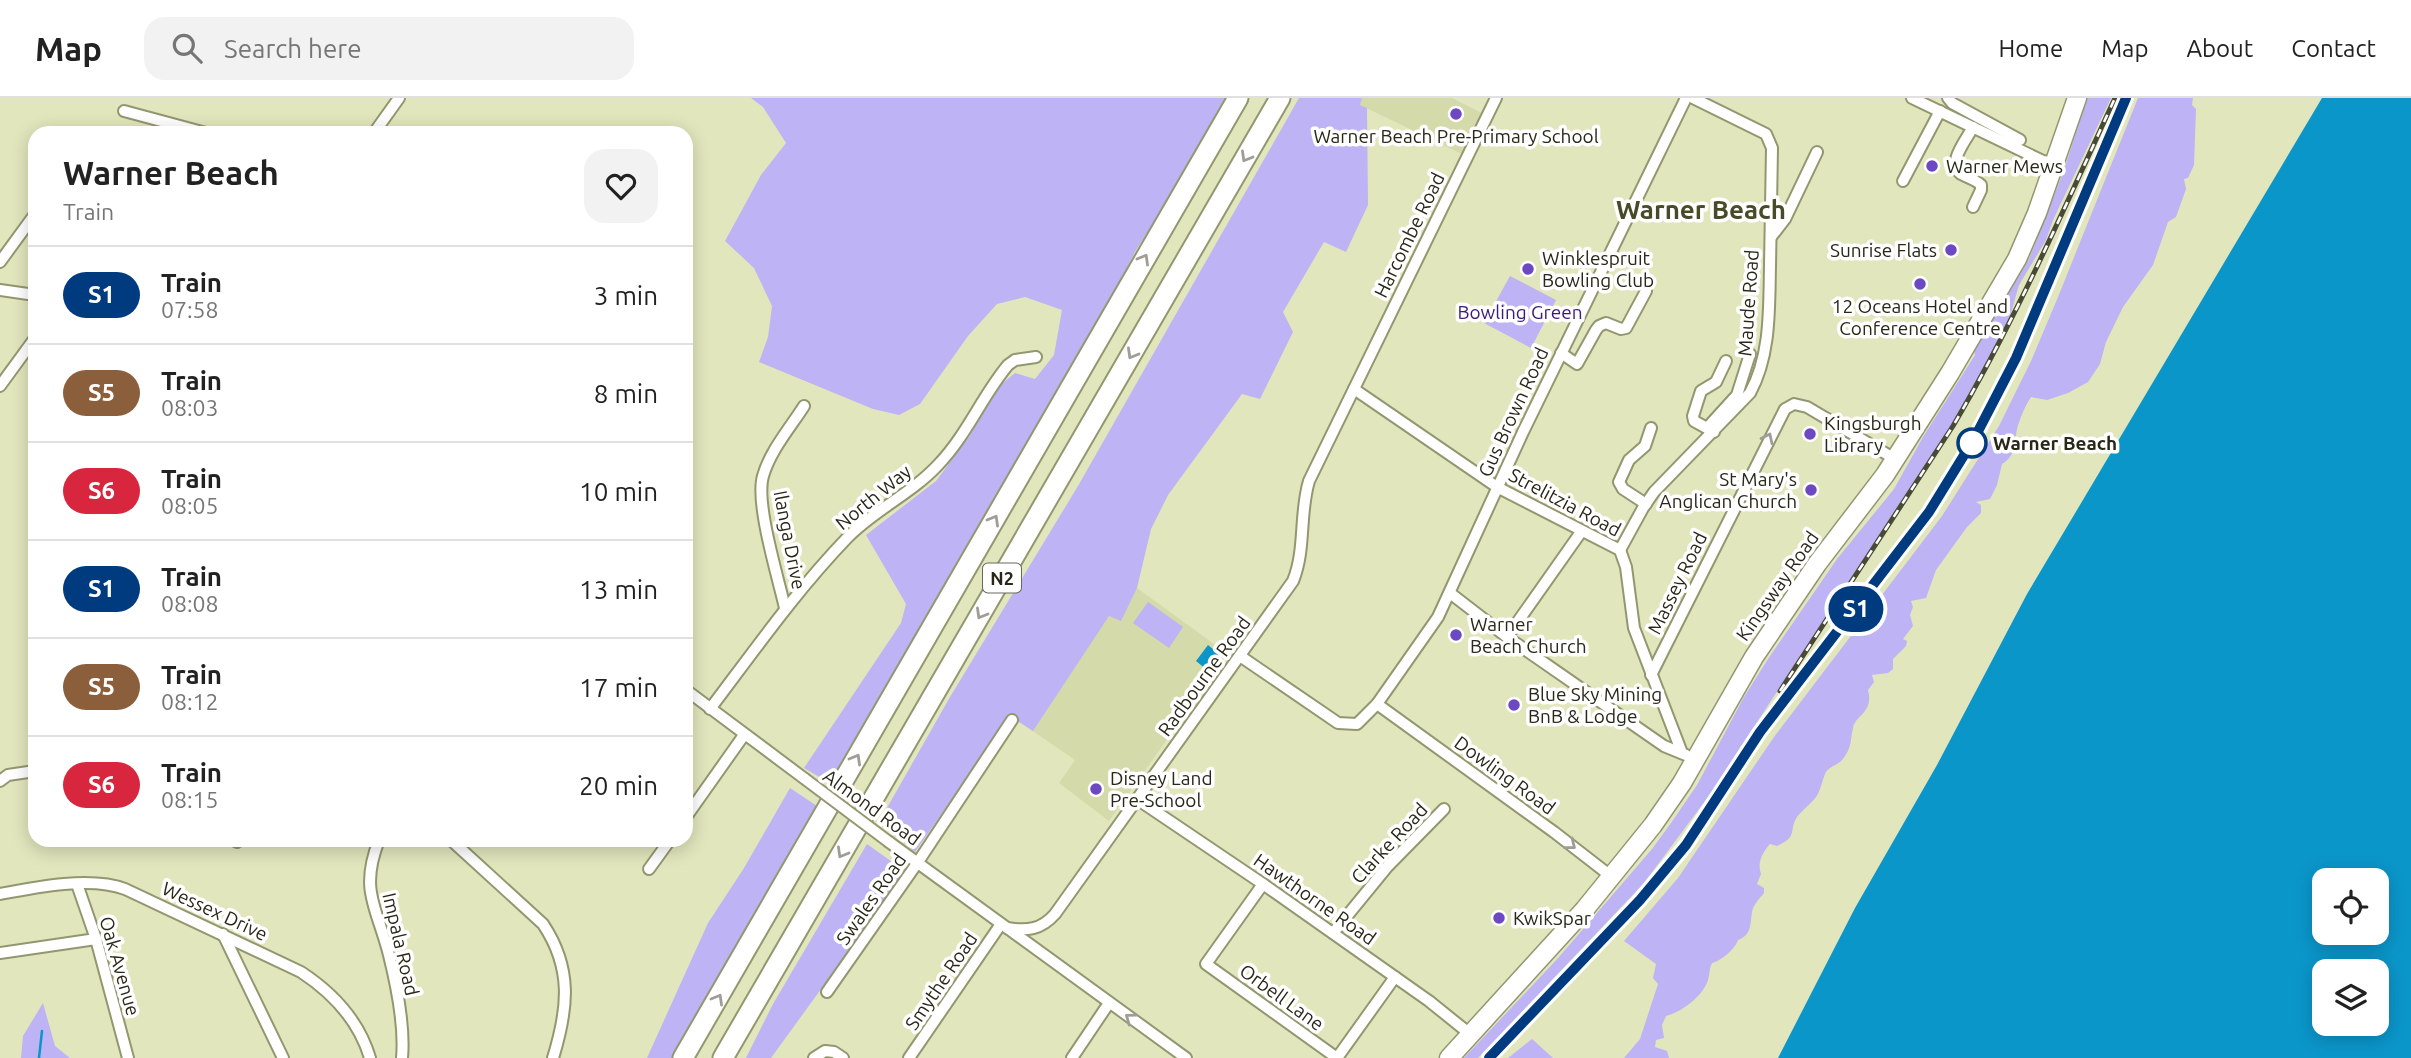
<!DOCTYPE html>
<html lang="en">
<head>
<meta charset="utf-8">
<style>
  :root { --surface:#fff; --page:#f2f2f2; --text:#222; --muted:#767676; --line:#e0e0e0 }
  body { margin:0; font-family:Ubuntu,sans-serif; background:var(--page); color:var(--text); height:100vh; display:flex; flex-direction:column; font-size:26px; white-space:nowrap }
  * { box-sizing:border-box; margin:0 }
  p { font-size:23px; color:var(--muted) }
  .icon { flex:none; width:38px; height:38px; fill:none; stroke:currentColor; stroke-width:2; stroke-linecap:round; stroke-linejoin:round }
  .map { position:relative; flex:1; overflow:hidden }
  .details { position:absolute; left:28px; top:28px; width:665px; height:721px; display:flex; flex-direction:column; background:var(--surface); border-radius:21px; box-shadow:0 4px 18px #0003 }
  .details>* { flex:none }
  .badge { padding:0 14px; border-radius:23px; font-size:24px; line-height:46px }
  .buttons { position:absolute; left:2312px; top:770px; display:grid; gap:14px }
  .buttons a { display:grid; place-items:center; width:77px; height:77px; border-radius:14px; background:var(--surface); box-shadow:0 4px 18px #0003; font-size:35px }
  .map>.badge { position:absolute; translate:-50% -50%; box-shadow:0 0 0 4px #fff }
  .round { display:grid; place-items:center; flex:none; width:74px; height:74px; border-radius:21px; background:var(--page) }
  .head { display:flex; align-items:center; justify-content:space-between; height:119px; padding:0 35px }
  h1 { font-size:33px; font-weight:700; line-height:52px }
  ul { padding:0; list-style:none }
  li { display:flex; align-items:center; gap:21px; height:98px; padding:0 35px; border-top:2px solid var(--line) }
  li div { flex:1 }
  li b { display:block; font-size:26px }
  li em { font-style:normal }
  li .badge { min-width:77px; font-weight:700; text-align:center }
  header { display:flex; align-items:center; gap:42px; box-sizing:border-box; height:98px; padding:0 35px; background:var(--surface); border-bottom:2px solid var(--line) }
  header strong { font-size:33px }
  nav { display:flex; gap:38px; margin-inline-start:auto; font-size:24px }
  .search { width:490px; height:63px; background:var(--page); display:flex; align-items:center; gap:18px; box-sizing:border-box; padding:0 24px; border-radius:21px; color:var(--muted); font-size:26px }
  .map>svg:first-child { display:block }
  .built { fill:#d5daab }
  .green { fill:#beb3f4 }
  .water { fill:#0b96ca; fill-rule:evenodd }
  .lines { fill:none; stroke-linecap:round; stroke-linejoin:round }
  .stream { stroke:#0b96ca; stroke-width:2.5 }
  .minor-casing { stroke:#939770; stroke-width:14 }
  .primary-casing { stroke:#939770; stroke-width:21 }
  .motorway-casing { stroke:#939770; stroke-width:23 }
  .minor { stroke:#fff; stroke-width:10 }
  .primary { stroke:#fff; stroke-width:18 }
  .motorway { stroke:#fff; stroke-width:19 }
  .rail-casing { stroke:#484a35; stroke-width:5 }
  .rail { stroke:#fff; stroke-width:2.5; stroke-dasharray:8; stroke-linecap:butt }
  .minor-bridge-casing { stroke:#939770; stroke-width:14; stroke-linecap:butt }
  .minor-bridge { stroke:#fff; stroke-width:10 }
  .oneway { stroke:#9e9e97 }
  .line-casing { stroke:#fff; stroke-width:16 }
  .line { stroke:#003b80; stroke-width:10 }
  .poi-dot { fill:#6c49c2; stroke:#fff; stroke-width:2.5 }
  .stop-dot { fill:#fff; stroke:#003b80; stroke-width:3.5 }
  .labels { text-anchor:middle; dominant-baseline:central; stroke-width:7; stroke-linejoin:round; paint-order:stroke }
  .shield { fill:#fff; stroke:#68685d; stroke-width:2 }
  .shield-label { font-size:18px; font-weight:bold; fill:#272818 }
  .poi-label { font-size:19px; fill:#272818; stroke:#fff; text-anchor:start }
  .street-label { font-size:19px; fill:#272818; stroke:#fff }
  .park-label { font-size:19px; fill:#3c197b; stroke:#fff }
  .stop-label { font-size:19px; font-weight:bold; fill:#272818; stroke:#fff; text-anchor:start }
  .district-label { font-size:26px; font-weight:bold; fill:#494b28; stroke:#fff }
</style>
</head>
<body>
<header>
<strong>Map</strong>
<div class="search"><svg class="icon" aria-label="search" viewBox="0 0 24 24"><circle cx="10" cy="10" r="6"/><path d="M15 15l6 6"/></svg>Search here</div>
<nav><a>Home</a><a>Map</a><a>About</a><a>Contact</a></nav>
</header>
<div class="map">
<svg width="2411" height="960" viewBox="0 0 2411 960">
  <rect width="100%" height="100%" fill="#e2e6bd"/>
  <g class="built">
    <path d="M1362,0H1452L1484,16L1464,57L1360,7Z"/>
    <path d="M1137,490L1228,556L1109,723L1059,685L1075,662L1011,618Z"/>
  </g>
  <g class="green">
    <path d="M751,0H1229L1184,78L1136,152L1091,240L833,687L804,670L901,525L906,506L866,437L936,383L969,339L999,288L1015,275L1035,281L1054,257L1062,212L1025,199L997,206L968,238L920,306L899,317L873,311L759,264L768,239L772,208L754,170L725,143L761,77L786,45L763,9Z"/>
    <path d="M1299,0H1362L1360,7L1367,10L1368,107L1346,154L1324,144L1283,214L1293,234L1260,301L1242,296L1168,397L1151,431L1137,490L1121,523L1109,518L1033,633L1010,618L915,754L879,724L950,599L1078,388Z"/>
    <path d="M2087,0H2111L2053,122L2046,142L2019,187L2009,222L1955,322L1708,699L1644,785L1478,960H1464L1559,859L1652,751L1671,725L1697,687L1744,599L1768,561L1837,461L1894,391L1923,339L1975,257L1974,253L2029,161L2064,72Z"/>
    <path d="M2138,0H2193L2192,7L2196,11L2194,67L2188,80L2184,81L2186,91L2176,119L2168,124L2153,167L2123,209L2106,244L2100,266L2088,284L2068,295L2047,302L2031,299C2025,308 2020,320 2017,331C2014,346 2016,358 2002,366L1997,387L1990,401L1976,404L1981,407V415L1967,429L1936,472L1926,500L1911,503L1913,509L1910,517L1913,528L1903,541L1907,543L1906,548L1893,561V571L1888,575L1872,577L1874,584L1868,592C1874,615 1855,617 1853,630C1850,643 1852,649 1843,661C1838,667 1830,668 1826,674C1822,682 1821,692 1816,699C1811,706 1802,712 1797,719C1788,733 1799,738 1777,748L1770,746C1762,755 1757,765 1761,776L1757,786L1764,790V795C1760,800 1753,807 1752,814C1750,826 1752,837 1738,842C1735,851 1721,863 1712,865C1709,871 1710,875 1708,882C1703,898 1682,914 1666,918L1662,927L1664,940L1656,942L1655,949L1667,953L1669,960H1624L1640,941L1658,886L1653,880L1656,866L1624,843L1678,780L1774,639L1942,418L1999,328L2031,263L2058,199Z"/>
    <path d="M1510,178L1556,202L1531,250L1484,225Z"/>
    <path d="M1148,504L1183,529L1169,550L1133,525Z"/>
    <path d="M790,690L820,710L675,960H647L708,825L744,770Z"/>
    <path d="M867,746L906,774L771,960H746L773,906Z"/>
    <path d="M43,905L55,948L70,960H21L23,938Z"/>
    <path d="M1532,941L1553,960H1508Z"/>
  </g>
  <g class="water">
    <path d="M2322,0H2411V960H1778L1855,810L1937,667L2027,496ZM2324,782H2376V835H2324ZM2324,873H2376V926H2324Z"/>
    <path d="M1208,547L1219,556L1207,572L1196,563Z"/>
  </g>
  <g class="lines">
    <path class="stream" d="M39,960L42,933"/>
    <defs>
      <g id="minor">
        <path d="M1912,0L2043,63L2055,65"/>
        <path d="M1948,0L1952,5L2020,42"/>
        <path d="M124,13L206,35"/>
        <path d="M1973,29C1967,41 1946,65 1961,76C1968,80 1975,81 1981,87V92L1973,109"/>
        <path d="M374,35L399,0"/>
        <path d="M1903,83L1940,13"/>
        <path d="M1771,139L1785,121L1817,54"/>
        <path d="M0,164L35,116"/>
        <path d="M0,192L35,197"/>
        <path d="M1561,255L1577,266L1596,232L1599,228L1606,225L1621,231L1626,230L1646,193"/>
        <path d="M0,288L35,240"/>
        <path d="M1354,291L1497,389L1620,452L1626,469L1634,530L1682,655"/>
        <path d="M1707,330L1737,297L1750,256"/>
        <path d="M1714,334L1694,323L1693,318L1701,293L1716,284L1726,263"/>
        <path d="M1646,406L1623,391L1619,384L1629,362L1645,348L1651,330"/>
        <path d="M1620,452L1643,410L1654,394L1750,295C1771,257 1769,210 1770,168C1771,129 1771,89 1772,50L1766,36L1693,0"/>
        <path d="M1450,495L1507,539L1664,648L1686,657"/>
        <path d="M785,510C778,479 755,405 763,378C770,353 790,330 804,308"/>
        <path d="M1507,539L1581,434"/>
        <path d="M1240,558L1338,625L1357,626L1377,606L1438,519L1523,334L1686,0"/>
        <path d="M1651,577L1785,311L1794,306L1807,309L1895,361"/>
        <path d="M686,592L805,681"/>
        <path d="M1377,606L1554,734L1612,779"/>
        <path d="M710,611C754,553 796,493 847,440C874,412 911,396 938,367C967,337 982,298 1008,267L1015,262L1036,259"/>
        <path d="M0,683L8,677L35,673"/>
        <path d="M1137,701L1263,786L1429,903L1470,936"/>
        <path d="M686,719L744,637"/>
        <path d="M379,742C359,793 377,809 389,857C397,889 405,927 402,960"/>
        <path d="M451,742L543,826C573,871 568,911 553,960"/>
        <path d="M237,744L238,742"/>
        <path d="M889,744L1186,960"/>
        <path d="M649,771L670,742"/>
        <path d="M77,786L96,841L128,960"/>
        <path d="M1263,786L1206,866L1337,960"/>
        <path d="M0,796C36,789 91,778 125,791L301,874C333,895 359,923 370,960"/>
        <path d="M1007,830C1027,833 1041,832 1055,816L1293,483C1306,451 1299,416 1309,383L1496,0"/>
        <path d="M1333,835L1387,769L1444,711"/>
        <path d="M223,836L283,960"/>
        <path d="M0,855L96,841"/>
        <path d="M827,894L918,764L1012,622"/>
        <path d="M814,960L825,953L834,954L843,960"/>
        <path d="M909,960L1001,826"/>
        <path d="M1072,960L1109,905"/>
        <path d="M1337,960L1395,879"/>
      </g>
      <path id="primary" d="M1449,960L1585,811L1653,727L1682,685L1754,559L1817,466L1885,377L1950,275L2017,161L2037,115L2077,0"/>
      <g id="motorway">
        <path d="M683,960L1238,0"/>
        <path d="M723,960L1280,0"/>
      </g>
    </defs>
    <use href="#minor" class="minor-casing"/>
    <use href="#primary" class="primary-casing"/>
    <use href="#motorway" class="motorway-casing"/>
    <use href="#minor" class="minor"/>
    <use href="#primary" class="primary"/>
    <use href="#motorway" class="motorway"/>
    <defs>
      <g id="rail">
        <path d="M1780,593L1953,328C2015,223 2064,111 2115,0"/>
        <path d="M1489,960L1640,802L1686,747L1760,634L1929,413L1964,359L2016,260L2126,0"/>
      </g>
    </defs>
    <use href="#rail" class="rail-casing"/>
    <use href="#rail" class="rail"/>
    <defs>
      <path id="minor-bridge" d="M805,681L889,744"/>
    </defs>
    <use href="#minor-bridge" class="minor-bridge-casing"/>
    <use href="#minor-bridge" class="minor-bridge"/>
  </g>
  <defs><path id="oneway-chevron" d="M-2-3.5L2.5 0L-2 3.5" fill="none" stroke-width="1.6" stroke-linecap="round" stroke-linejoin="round" transform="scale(1.75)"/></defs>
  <g class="oneway">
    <use href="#oneway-chevron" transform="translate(1246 59) rotate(120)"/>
    <use href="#oneway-chevron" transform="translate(1144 161) rotate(-60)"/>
    <use href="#oneway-chevron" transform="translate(1132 256) rotate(120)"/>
    <use href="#oneway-chevron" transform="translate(1768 340) rotate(-64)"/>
    <use href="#oneway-chevron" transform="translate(994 422) rotate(-60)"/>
    <use href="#oneway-chevron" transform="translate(981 516) rotate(120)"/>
    <use href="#oneway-chevron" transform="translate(856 661) rotate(-60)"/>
    <use href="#oneway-chevron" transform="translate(1571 747) rotate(38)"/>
    <use href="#oneway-chevron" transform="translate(842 755) rotate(120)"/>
    <use href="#oneway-chevron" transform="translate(718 901) rotate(-60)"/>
    <use href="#oneway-chevron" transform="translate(1130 920) rotate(-144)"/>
  </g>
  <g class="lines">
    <defs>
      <path id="line" d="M1489,960L1640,802L1686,747L1760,634L1929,414L1974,341L2016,260L2126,0"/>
    </defs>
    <use href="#line" class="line-casing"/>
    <use href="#line" class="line"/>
  </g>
  <g class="poi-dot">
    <circle cx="1456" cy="16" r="7"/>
    <circle cx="1932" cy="68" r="7"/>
    <circle cx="1951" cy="152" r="7"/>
    <circle cx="1528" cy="171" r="7"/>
    <circle cx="1920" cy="186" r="7"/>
    <circle cx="1810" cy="336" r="7"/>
    <circle cx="1811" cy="392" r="7"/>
    <circle cx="1456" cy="537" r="7"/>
    <circle cx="1514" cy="607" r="7"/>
    <circle cx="1096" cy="691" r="7"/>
    <circle cx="1499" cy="820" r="7"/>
  </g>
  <circle class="stop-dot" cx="1972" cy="345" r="14"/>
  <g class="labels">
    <rect class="shield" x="983" y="465.5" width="38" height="29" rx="5"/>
    <g class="shield-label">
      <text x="1002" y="480">N2</text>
    </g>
    <g class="poi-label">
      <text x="1456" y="38" text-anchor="middle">Warner Beach Pre-Primary School</text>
      <text x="1946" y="68">Warner Mews</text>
      <text x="1937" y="152" text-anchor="end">Sunrise Flats</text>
      <text x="1542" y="160">Winklespruit<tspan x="1542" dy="22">Bowling Club</tspan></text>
      <text x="1920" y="208" text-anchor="middle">12 Oceans Hotel and<tspan x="1920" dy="22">Conference Centre</tspan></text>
      <text x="1824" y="325">Kingsburgh<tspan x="1824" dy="22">Library</tspan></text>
      <text x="1797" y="381" text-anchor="end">St Mary's<tspan x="1797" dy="22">Anglican Church</tspan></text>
      <text x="1470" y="526">Warner<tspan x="1470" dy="22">Beach Church</tspan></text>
      <text x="1528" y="596">Blue Sky Mining<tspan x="1528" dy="22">BnB &amp; Lodge</tspan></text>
      <text x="1110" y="680">Disney Land<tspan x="1110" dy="22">Pre-School</tspan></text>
      <text x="1513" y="820">KwikSpar</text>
    </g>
    <g class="street-label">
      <text transform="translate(1409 137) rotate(-64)">Harcombe Road</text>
      <text transform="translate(1748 205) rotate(-86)">Maude Road</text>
      <text transform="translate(1513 314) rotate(-65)">Gus Brown Road</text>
      <text transform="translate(873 399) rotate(-39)">North Way</text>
      <text transform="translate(1565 404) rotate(28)">Strelitzia Road</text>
      <text transform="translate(790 442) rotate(79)">Ilanga Drive</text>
      <text transform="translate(1677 485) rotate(-64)">Massey Road</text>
      <text transform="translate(1777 488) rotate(-55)">Kingsway Road</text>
      <text transform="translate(1204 578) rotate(-54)">Radbourne Road</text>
      <text transform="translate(1505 677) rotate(36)">Dowling Road</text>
      <text transform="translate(872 709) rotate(36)">Almond Road</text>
      <text transform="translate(1389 745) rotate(-47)">Clarke Road</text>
      <text transform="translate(871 801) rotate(-55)">Swales Road</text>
      <text transform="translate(1315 801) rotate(35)">Hawthorne Road</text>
      <text transform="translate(215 813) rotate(25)">Wessex Drive</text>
      <text transform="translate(401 846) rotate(77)">Impala Road</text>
      <text transform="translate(120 868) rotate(74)">Oak Avenue</text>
      <text transform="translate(941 883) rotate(-56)">Smythe Road</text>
      <text transform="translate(1282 899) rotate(36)">Orbell Lane</text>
    </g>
    <g class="park-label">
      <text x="1520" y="214">Bowling Green</text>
    </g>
    <g class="stop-label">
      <text x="1993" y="345">Warner Beach</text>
    </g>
    <g class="district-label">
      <text x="1701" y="111">Warner Beach</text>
    </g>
  </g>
</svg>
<div class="buttons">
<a><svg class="icon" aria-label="locate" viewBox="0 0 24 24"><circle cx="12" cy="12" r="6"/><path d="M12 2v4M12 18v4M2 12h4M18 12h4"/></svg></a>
<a><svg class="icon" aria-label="layers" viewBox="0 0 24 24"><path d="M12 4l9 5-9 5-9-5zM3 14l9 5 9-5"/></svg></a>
</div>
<b class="badge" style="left:1856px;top:511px;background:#003b80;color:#fff">S1</b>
<section class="details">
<div class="head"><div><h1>Warner Beach</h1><p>Train</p></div><a class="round"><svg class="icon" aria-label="heart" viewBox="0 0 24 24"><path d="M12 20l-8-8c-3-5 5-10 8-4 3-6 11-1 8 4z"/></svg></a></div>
<ul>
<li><span class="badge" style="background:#003b80;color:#fff">S1</span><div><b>Train</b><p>07:58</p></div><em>3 min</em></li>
<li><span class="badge" style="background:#8b5e3c;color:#fff">S5</span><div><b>Train</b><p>08:03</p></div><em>8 min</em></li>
<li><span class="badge" style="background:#d7263d;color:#fff">S6</span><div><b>Train</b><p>08:05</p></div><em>10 min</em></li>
<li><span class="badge" style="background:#003b80;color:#fff">S1</span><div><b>Train</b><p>08:08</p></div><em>13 min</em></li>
<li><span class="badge" style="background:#8b5e3c;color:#fff">S5</span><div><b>Train</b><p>08:12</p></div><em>17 min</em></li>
<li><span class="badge" style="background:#d7263d;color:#fff">S6</span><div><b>Train</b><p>08:15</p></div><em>20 min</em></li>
</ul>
</section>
</div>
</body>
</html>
